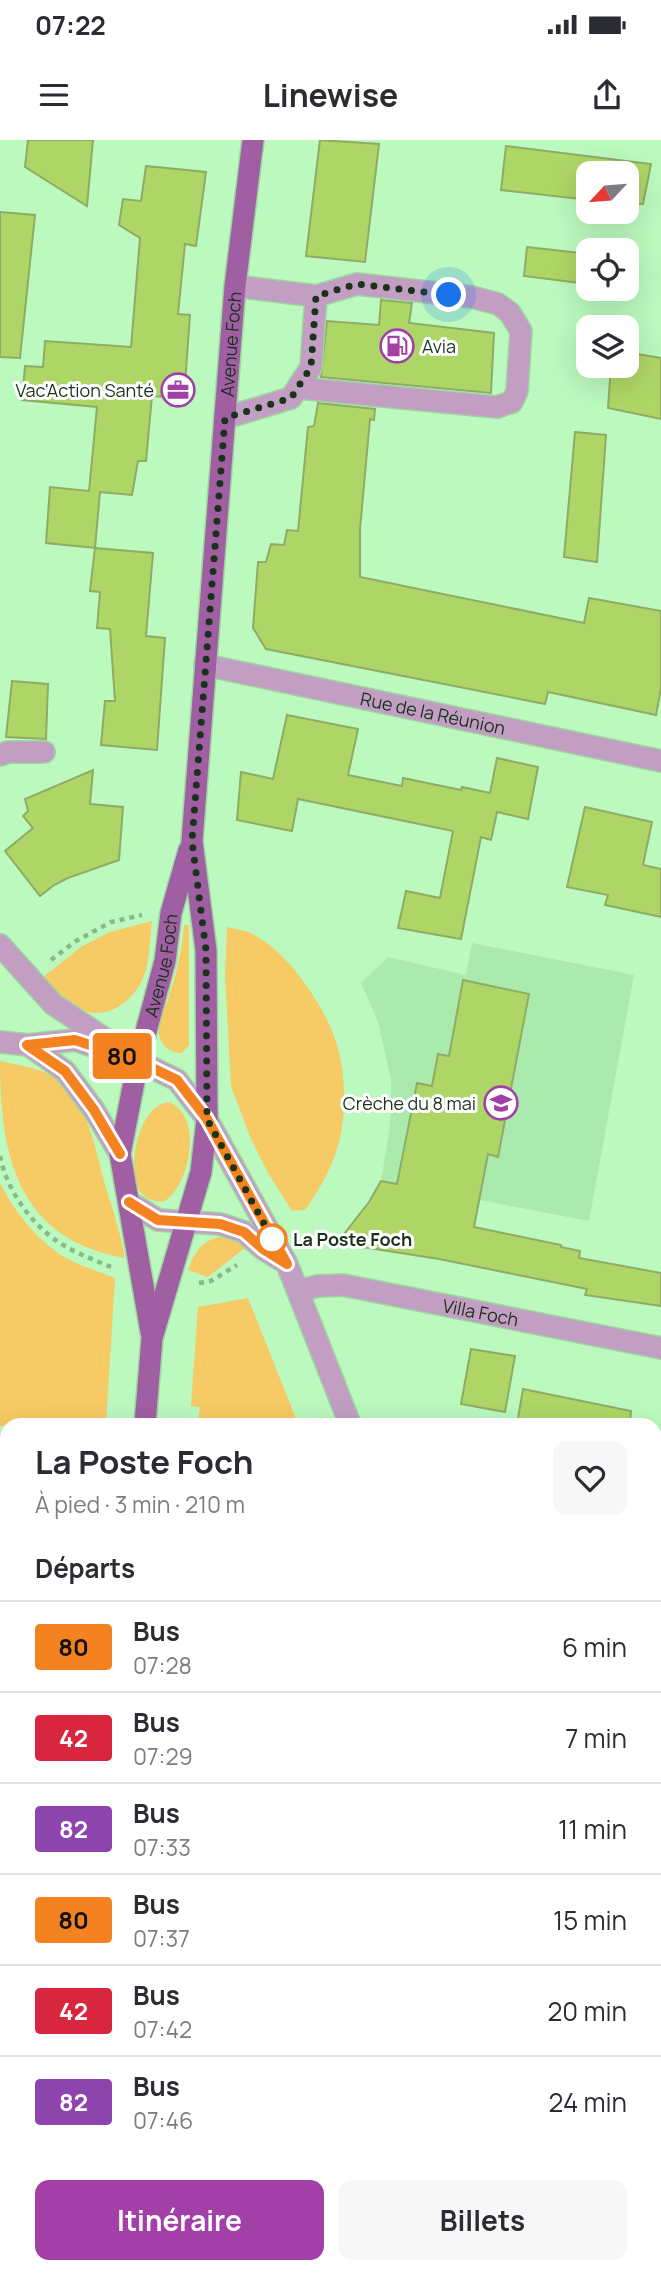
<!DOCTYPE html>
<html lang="fr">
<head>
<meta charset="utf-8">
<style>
  :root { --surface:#fff; --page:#f7f7f7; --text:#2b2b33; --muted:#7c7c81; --line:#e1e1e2; --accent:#a240a7 }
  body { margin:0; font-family:Manrope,sans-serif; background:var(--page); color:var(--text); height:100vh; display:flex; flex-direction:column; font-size:26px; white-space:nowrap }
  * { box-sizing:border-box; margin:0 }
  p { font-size:23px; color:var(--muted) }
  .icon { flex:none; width:38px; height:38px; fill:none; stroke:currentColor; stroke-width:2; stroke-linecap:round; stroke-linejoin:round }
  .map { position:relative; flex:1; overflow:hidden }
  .drawer { position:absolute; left:0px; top:1278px; width:662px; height:856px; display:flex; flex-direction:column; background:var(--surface); border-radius:21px 21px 0 0; box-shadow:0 7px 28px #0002 }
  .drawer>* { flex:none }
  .badge { padding:0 14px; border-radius:5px; font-size:24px; line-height:46px }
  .needle { width:46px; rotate:244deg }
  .tools { position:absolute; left:576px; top:21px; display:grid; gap:14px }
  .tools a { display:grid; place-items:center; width:63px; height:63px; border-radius:14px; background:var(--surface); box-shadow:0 7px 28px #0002; font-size:35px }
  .you { position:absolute; width:35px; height:35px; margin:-18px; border:5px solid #fff; border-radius:50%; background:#1a73e8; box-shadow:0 0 0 10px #1a73e833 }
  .map>.badge { position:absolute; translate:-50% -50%; box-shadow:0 0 0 4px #fff }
  h2 { padding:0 35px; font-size:26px; line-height:63px }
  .round { display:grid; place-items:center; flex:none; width:74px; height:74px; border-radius:14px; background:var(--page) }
  .summary { display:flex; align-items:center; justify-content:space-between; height:119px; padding:0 35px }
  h1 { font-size:33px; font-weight:700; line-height:52px }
  .cta { display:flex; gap:14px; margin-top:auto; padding:14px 35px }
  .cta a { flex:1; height:80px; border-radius:14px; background:var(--accent); color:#fff; font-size:28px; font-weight:700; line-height:80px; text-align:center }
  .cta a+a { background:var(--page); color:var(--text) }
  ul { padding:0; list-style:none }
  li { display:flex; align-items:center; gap:21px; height:91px; padding:0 35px; border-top:2px solid var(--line) }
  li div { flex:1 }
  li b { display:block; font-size:26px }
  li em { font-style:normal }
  li .badge { min-width:77px; font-weight:700; text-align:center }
  .status { display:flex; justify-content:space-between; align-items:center; height:49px; padding:0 35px; background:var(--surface); direction:ltr }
  .status svg { height:19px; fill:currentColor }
  header { display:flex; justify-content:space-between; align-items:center; height:91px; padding:0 35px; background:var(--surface); font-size:32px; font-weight:700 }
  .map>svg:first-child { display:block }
  .built { fill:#aaebad }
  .green { fill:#f6ca64 }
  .building { fill:#aed666; stroke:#90ab65; stroke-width:2 }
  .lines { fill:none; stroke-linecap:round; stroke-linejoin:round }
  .minor-casing { stroke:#9ed5a1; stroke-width:24 }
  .major-casing { stroke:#9ed5a1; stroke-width:24 }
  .path { stroke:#88ba8b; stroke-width:4.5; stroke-dasharray:5 5; stroke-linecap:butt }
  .minor { stroke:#c29ec3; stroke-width:21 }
  .major { stroke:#a15fa3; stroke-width:21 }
  .line-casing { stroke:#fff; stroke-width:16 }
  .line { stroke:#f58220; stroke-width:10 }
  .walk { stroke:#1a321c; stroke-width:7; stroke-dasharray:0 12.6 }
  .stop-dot { fill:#fff; stroke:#f58220; stroke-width:3.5 }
  .labels { text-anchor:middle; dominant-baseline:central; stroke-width:6; stroke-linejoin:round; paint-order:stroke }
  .street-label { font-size:18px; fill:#1a321c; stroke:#fff }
  .poi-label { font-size:18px; fill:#1a321c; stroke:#fff; text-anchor:end }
  .stop-label { font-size:18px; font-weight:bold; fill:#1a321c; stroke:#fff; text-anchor:start }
</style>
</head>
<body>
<div class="status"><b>07:22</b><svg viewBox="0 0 49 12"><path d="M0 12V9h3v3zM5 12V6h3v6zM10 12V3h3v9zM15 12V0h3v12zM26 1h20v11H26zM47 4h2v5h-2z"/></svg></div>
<header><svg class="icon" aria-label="menu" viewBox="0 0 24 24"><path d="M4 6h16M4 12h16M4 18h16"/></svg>Linewise<svg class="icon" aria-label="share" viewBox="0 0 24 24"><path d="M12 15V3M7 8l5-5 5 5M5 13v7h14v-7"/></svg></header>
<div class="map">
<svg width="661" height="2133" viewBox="0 0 661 2133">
  <rect width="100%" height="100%" fill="#bbf9be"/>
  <path class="built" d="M472,803L634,835L589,1081L381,1041L390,986L391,940L378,882L361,843L388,817L466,835Z"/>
  <g class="green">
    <path d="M152,781C150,798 150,819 144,836C134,861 107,882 79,869C64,862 53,850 42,838L81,807L110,792Z"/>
    <path d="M184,785H189V905L182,913C170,913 160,905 159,893C158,880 166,868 169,856C177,832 182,809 184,785Z"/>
    <path d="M227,787C234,789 242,790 248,792C287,808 327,869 338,908C345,935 346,966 341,993C336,1021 321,1047 305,1070L292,1071L268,1033L251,999L231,946L225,835Z"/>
    <path d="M0,921C21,926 44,928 61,942C91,969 97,1019 108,1055C115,1076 121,1096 125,1118C18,1099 0,1017 0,921Z"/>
    <path d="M169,962C204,976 190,1047 163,1062C155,1061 148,1060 143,1055C124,1035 137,965 169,962Z"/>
    <path d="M0,1043C14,1071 34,1096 59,1114C75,1124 97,1131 115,1138L106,1284L0,1286Z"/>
    <path d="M218,1097L231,1099L246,1107L208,1137L188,1130C195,1113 199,1103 218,1097Z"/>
    <path d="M248,1158L298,1284H198L200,1267L191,1266L198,1167Z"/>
  </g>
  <g class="building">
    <path d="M28,0H93L87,66L25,27Z"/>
    <path d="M320,0L379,4L365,122L306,116Z"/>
    <path d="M506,6L651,24L643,64H626V33H588V60L501,50Z"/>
    <path d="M146,26L206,32L196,106L185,104L178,174L190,175L184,258L152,256L146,321H138L132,355L100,352L95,408L46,403L50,347L89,351L97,267L22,260L25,226L43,227L45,201L131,207L140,98L119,85L123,59L141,61Z"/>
    <path d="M0,72L35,75L20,218L0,217Z"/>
    <path d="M527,107L588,114V144L524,136Z"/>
    <path d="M381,160L412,163L409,183L494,193L491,253L321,237L327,181L379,185Z"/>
    <path d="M626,212L661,218V279L608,268L611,226H626Z"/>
    <path d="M318,263L375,269L374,280L370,279L360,389V437L584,483L589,458L661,471V548L656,575L548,552L545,564L266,509L253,488L258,422H266L271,404L284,405L287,390L298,391L308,287L314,286Z"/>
    <path d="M575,292L606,295L597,422L564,417Z"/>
    <path d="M95,408L153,413L146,496L165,498L157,610L101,605L105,561H115L110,489L97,488L100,452L90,451Z"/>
    <path d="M12,541L48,544L46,599L6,597Z"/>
    <path d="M287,575L358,589L348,635L402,646L403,638L461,650L462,647L490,653L497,618L538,627L528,679L497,672L491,700L481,697L461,799L398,788L406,751L440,758L453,691L298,659L292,691L237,680L241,632L273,639Z"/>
    <path d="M93,630L90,664L123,667L119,720L68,738L54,745L40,756L5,711L33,688L23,676L28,671L25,659Z"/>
    <path d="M585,667L652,682L643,725L661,729V777L605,765L608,755L567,747Z"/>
    <path d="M463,840L529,854L498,1017L488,1014L474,1087L561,1105V1107L580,1111L579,1118L661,1133V1166L585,1155L587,1149L439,1119L337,1103L369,1062L381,1041L397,1044L417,943L432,946L438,914L449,916Z"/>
    <path d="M471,1209L515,1216L505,1272L461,1264Z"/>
    <path d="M523,1249L631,1271L630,1284H517Z"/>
  </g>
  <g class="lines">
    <defs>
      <g id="minor">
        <path d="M298,248L497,267L512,262L517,251L521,191L510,173L498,164L472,157L357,144L316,156"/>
        <path d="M225,278L291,258L311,227L316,156L235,146"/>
        <path id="s1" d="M205,525L661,621"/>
        <path d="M0,615L8,612H44"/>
        <path d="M0,805L53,864L138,921L177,940L207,979L287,1124L350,1284"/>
        <path d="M0,902L28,905L75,900L113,913"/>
        <path d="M28,905L65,931L94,970L120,1014"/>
        <path d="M129,1062L158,1080L220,1084L244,1092L263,1109L281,1120"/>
        <path id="s2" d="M298,1151L318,1146L343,1145L661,1208"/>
        <path d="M0,1462L7,1463"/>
        <path d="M654,1513L661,1510"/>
        <path d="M654,1636L661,1637"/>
        <path d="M654,1745L661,1746"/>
        <path d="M0,1857H7"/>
        <path d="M654,2040L661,2052"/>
        <path d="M654,2074H661"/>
        <path d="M219,2126L221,2133"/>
      </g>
      <g id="major">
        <path id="s3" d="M151,1192L120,1014L138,921L165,821L171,773L189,710"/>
        <path id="s4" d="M145,1284L152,1198L201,1032L207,979L206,810L192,701L235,146L253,0"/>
        <path d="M99,2133L100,2126"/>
      </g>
    </defs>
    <use href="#minor" class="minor-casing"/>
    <use href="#major" class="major-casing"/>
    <g class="path">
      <path d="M51,820L76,801L111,782L142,775"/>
      <path d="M0,1016C6,1048 30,1083 57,1101C73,1112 92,1119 111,1127"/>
      <path d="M199,1143L211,1141L237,1125"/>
    </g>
    <use href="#minor" class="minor"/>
    <use href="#major" class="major"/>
  </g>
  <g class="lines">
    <defs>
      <path id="line" d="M120,1014L94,970L65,931L27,905L75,900L138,921L177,940L207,979L287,1124L263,1109L244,1092L220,1084L158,1080L129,1062"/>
    </defs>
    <use href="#line" class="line-casing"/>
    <use href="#line" class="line"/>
    <path class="walk" d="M272,1099L274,1102L207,979L206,810L192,701L225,278L291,258L311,227L316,156L357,144L449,155"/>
  </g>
  <defs>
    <symbol id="fuel-ring" viewBox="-11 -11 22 22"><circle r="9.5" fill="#fff" stroke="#a240a7" stroke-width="1.5"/><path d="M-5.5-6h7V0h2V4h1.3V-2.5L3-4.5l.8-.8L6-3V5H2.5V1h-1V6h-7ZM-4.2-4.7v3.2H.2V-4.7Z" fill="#a240a7"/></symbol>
    <symbol id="office-ring" viewBox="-11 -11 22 22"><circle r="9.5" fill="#fff" stroke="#a240a7" stroke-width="1.5"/><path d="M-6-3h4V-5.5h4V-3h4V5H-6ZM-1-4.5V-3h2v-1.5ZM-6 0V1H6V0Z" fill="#a240a7"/></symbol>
    <symbol id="school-ring" viewBox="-11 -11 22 22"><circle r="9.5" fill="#fff" stroke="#a240a7" stroke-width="1.5"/><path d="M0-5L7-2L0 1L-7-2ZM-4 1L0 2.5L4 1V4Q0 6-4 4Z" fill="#a240a7"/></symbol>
  </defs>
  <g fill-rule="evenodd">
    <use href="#fuel-ring" x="378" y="187" width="38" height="38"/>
    <use href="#office-ring" x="159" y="231" width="38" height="38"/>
    <use href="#school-ring" x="482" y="944" width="38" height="38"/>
  </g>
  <circle class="stop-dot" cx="272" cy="1099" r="14"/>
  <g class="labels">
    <g class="street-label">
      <text stroke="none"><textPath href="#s4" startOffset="1090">Avenue Foch</textPath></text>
      <text stroke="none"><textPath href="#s1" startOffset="233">Rue de la Réunion</textPath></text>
      <text stroke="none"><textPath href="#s3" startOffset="374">Avenue Foch</textPath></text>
      <text stroke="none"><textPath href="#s2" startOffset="186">Villa Foch</textPath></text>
    </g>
    <g class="poi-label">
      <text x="422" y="206" text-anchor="start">Avia</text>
      <text x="154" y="250">Vac'Action Santé</text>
      <text x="476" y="963">Crèche du 8 mai</text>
    </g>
    <g class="stop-label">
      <text x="293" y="1099">La Poste Foch</text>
    </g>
  </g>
</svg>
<div class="tools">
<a><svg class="needle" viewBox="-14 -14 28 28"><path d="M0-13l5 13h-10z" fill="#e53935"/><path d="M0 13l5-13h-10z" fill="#7c7c81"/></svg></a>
<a><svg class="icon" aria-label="locate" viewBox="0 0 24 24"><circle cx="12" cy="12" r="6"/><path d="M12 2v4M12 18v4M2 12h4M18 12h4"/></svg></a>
<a><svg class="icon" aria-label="layers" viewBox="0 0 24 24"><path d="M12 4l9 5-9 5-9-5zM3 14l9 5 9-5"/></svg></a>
</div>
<div class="you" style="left:449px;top:155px"></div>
<b class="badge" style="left:122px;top:916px;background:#f58220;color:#111">80</b>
<section class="drawer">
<div class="summary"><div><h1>La Poste Foch</h1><p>À pied · 3 min · 210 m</p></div><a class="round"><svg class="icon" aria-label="heart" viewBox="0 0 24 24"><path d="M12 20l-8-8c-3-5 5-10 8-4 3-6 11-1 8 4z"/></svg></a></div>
<h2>Départs</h2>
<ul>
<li><span class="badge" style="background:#f58220;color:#111">80</span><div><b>Bus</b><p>07:28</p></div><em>6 min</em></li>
<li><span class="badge" style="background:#d7263d;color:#fff">42</span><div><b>Bus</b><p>07:29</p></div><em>7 min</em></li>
<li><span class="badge" style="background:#8e44ad;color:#fff">82</span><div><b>Bus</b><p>07:33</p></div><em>11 min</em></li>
<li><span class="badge" style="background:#f58220;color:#111">80</span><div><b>Bus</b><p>07:37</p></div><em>15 min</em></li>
<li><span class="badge" style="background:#d7263d;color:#fff">42</span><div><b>Bus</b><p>07:42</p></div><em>20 min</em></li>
<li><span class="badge" style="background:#8e44ad;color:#fff">82</span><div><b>Bus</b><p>07:46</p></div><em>24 min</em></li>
</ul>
<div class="cta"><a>Itinéraire</a><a>Billets</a></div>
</section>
</div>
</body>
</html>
